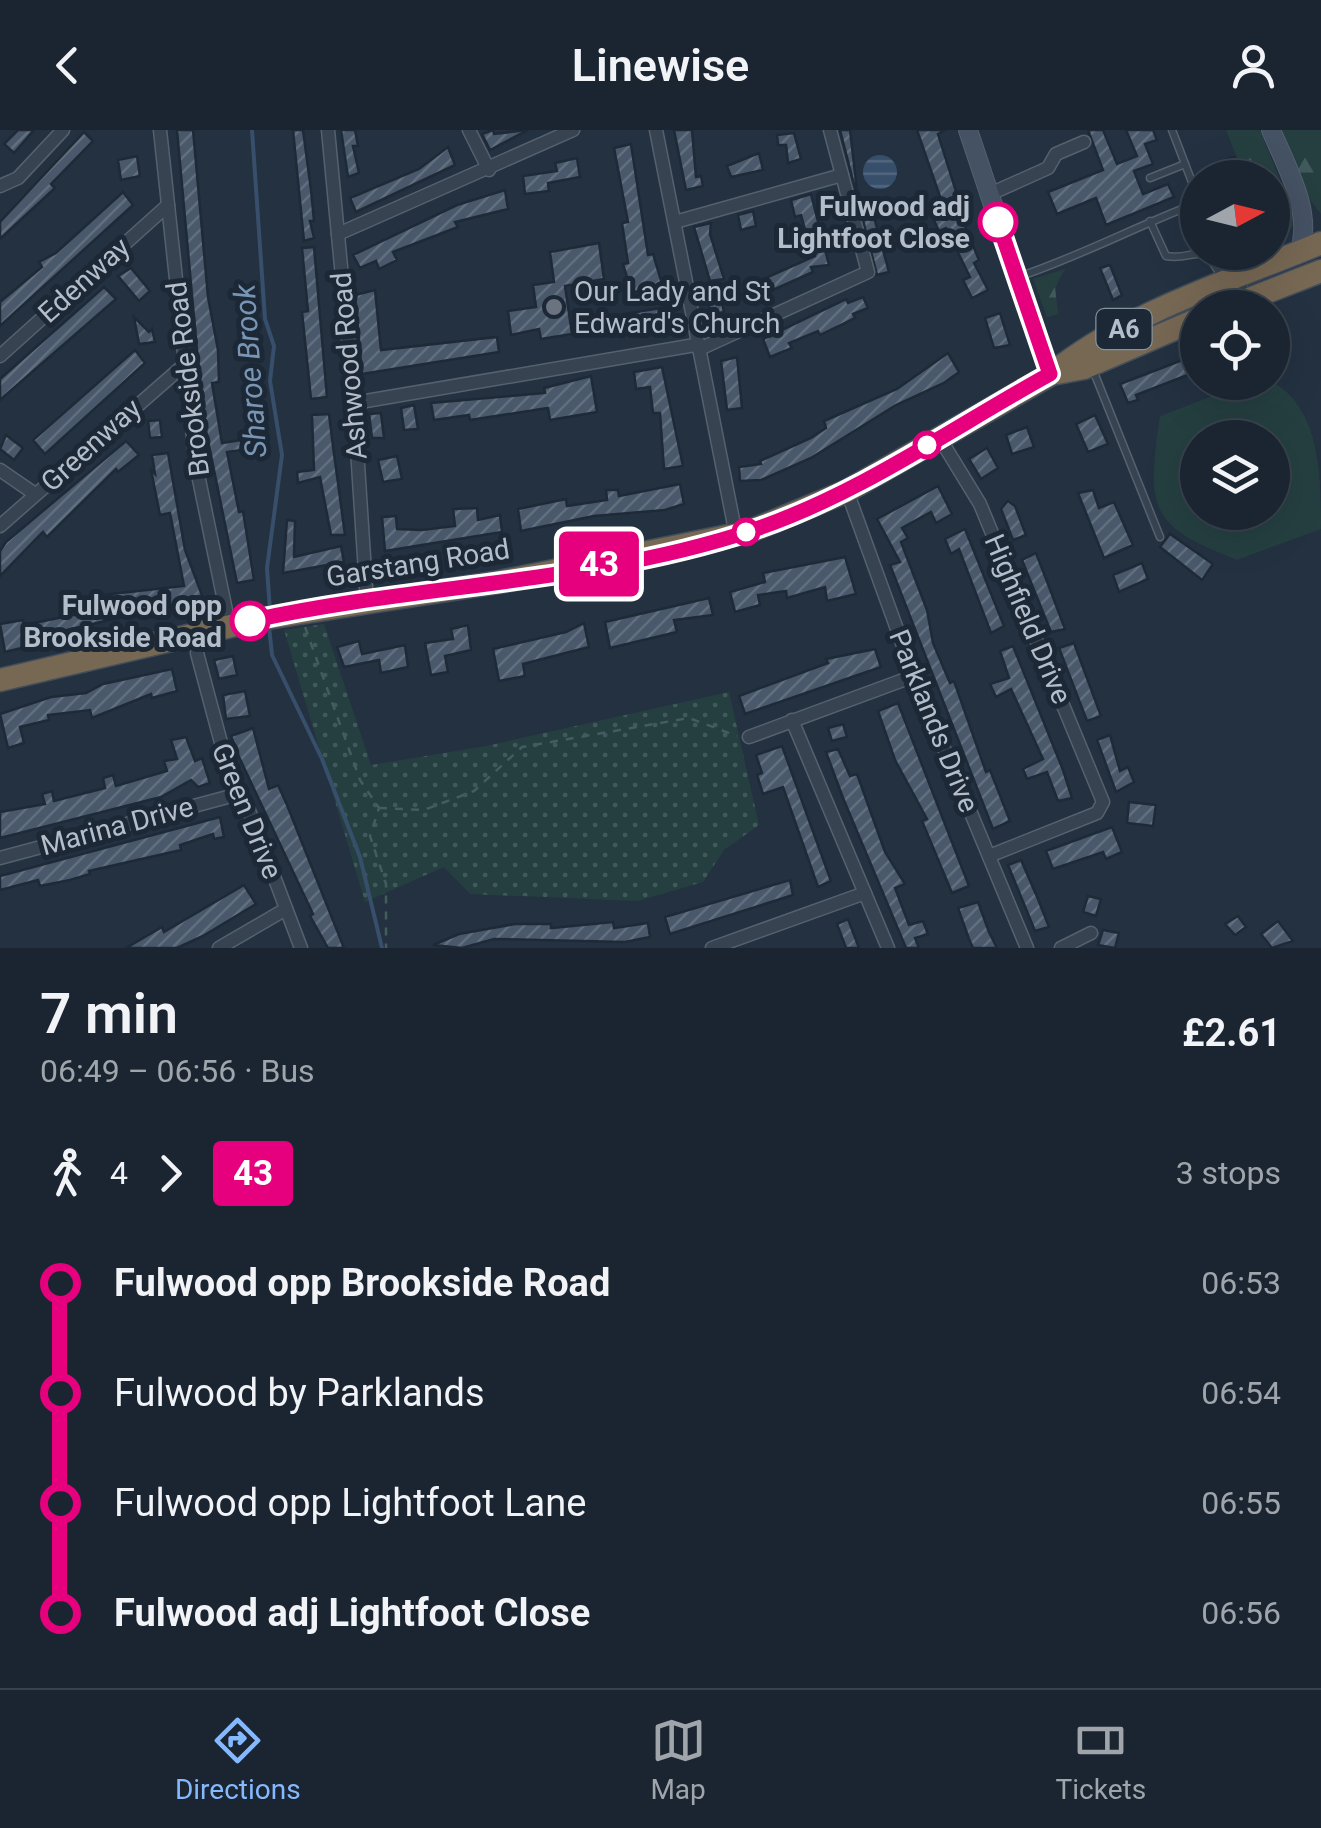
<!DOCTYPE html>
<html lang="en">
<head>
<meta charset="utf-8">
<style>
  :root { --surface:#1a2531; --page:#27313d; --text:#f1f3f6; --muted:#9fa5ab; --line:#38424d; --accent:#85b9ff }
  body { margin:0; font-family:Roboto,sans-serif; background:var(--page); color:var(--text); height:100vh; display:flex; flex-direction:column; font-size:38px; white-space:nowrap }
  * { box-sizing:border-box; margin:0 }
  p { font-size:32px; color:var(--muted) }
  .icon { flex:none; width:55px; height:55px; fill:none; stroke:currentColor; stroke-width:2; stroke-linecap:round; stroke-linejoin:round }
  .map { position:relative; height:818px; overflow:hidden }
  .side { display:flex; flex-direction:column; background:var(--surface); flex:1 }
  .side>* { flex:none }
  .badge { padding:0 20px; border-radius:8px; font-size:35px; line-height:65px }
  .needle { width:65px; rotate:83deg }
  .buttons { position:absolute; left:1180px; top:30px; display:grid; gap:20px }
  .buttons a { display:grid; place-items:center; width:110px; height:110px; border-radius:50%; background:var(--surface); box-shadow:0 10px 40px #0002,0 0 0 2px var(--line); font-size:50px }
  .map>.badge { position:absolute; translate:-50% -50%; box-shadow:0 0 0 5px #fff }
  .legs { display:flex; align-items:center; gap:15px; height:110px; padding:0 40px; font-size:32px }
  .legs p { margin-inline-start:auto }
  .headline { display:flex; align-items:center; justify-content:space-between; height:170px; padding:0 40px }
  h1 { font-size:55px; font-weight:600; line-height:75px }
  ul { padding:0 40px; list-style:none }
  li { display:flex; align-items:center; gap:35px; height:110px; font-size:38px }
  li i { display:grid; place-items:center; width:15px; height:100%; margin:0 12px; background:currentColor }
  li i::after { content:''; width:25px; height:25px; margin:-12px; border:8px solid; border-radius:50%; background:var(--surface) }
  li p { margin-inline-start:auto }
  li:first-child i { background:linear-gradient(#0000 50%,currentColor 0) }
  li:last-child i { background:linear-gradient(currentColor 50%,#0000 0) }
  header { display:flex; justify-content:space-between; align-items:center; height:130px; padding:0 40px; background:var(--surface); font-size:45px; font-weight:600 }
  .menu { display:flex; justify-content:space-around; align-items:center; height:140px; border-top:2px solid var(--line); background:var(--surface); font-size:28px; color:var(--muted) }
  .menu a { display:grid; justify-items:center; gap:5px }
  .menu .current { color:var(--accent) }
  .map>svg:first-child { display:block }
  .green { fill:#253f41; fill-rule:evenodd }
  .forest { fill:url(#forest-firs) }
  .park { fill:url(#park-dots) }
  .water { fill:url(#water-rules) }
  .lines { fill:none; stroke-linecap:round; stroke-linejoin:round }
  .stream { stroke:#374f6b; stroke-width:4 }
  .building { fill:url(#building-hatch); stroke:#1e2a37; stroke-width:2.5 }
  .lane-casing { stroke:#55616e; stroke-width:9 }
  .street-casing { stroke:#55616e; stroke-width:15 }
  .secondary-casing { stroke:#55616e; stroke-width:20 }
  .highway-casing { stroke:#424e5b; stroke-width:25 }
  .path { stroke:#435c5e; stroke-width:2.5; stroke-dasharray:8 8; stroke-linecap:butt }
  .lane { stroke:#374350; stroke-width:6 }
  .street { stroke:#374350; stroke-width:12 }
  .secondary { stroke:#455264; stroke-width:18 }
  .highway { stroke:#776854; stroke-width:22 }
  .line-1-casing { stroke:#fff; stroke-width:22 }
  .line-1 { stroke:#e6007e; stroke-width:15 }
  .stop-1-dot { fill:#fff; stroke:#e6007e; stroke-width:5 }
  .worship-dot { fill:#6b7280; stroke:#1c2835; stroke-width:4 }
  .labels { text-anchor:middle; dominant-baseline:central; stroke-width:10; stroke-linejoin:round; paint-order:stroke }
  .shield { fill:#1c2835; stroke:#86919e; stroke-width:2.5 }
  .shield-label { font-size:25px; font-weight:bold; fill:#b4becb }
  .stop-label { font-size:28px; font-weight:bold; fill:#b4becb; stroke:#1c2835; text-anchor:end }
  .street-label { font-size:28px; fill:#b4becb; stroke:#1c2835 }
  .poi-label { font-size:28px; fill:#b4becb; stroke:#1c2835; text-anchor:start }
  .water-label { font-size:30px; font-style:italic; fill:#7995b4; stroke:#1c2835 }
</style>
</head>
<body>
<header><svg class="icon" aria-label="back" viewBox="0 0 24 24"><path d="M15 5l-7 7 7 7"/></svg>Linewise<svg class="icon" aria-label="person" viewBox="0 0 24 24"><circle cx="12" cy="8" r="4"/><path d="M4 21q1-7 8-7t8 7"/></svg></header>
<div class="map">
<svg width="1321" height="818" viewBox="0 0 1321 818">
  <defs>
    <pattern id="forest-firs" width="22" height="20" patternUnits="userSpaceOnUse" patternTransform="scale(2.5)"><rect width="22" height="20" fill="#253f41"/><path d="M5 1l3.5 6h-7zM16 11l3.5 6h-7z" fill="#42595b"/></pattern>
    <pattern id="park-dots" width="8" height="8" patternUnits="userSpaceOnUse" patternTransform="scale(2.5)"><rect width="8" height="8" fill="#253f41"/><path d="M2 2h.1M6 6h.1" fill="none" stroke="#42595b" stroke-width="1.8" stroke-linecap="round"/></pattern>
    <pattern id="water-rules" width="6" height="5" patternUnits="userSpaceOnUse" patternTransform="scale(2.5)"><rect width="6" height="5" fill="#374f6b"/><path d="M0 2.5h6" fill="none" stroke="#52677f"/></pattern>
    <pattern id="building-hatch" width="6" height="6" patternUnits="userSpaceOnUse" patternTransform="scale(2.5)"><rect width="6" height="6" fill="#49586a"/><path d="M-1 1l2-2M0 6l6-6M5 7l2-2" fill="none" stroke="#616e7e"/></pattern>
  </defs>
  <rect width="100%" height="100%" fill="#233141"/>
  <path class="green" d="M1273,252C1321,280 1321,348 1321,399L1237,430C1149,396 1146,379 1160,286L1247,253ZM1198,308H1272V382H1198Z"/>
  <g class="forest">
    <path d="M1226,0H1260L1296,91L1288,103L1273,109L1272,48L1245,47Z"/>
    <path d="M1282,0H1321V84L1311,71Z"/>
    <path d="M1065,139L1055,157L1058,184L1047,187L1033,149Z"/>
  </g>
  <path class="park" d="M324,494L371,635L486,616L729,562L759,695L724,720L703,752L637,771L470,764L444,737L365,772L284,500Z"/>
  <circle class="water" cx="880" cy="42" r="17"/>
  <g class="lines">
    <g class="stream">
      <path d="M252,0L265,189L274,216L270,251L282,325L267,438L270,481"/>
      <path d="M269,496L272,525L322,629L360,727L382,818"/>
    </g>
  </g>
  <g class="building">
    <path d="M18,0H34L14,23L4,14Z"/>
    <path d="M177,0H193L208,167L218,220L219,252L212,253L222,313L241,310L242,320L227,322L239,382L243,381L254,450L237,453L203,286Z"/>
    <path d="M293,0H303L311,60L314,91H310L314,108L304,111Z"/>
    <path d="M341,0H355L358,16H353L359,43L348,47Z"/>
    <path d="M493,0L494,4L528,0L490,20L482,4Z"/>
    <path d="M674,0H692L696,47L701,46L703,56L686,60Z"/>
    <path d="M840,0H850L857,60L860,71L869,69L889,142L877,145Z"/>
    <path d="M917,0H945L938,4L959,71L955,72L979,130L974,133L988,160L972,168L963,150L970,147L946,98L939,101L932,86L945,81Z"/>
    <path d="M1088,0H1103L1117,34L1137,26L1126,0H1153L1157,10L1145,14L1153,34L1134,41L1143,64L1168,54L1174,67L1106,95L1096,68L1057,84L1048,62L1103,40Z"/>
    <path d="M84,2L93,11L51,54L55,58L0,109V92Z"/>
    <path d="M794,3L801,29L788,33L786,15H778L777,5Z"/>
    <path d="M631,14L648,125L653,124L662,154L632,163L623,134L628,133L622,93L628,92L614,18Z"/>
    <path d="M448,17L455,35L356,82L350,68L419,39Z"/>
    <path d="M759,23L763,40L731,47L727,36Z"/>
    <path d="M137,26L140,46L121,50L118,30Z"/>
    <path d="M1234,27L1240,48H1218L1214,33Z"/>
    <path d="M577,28L580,47L548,53L549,61L525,64L523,46L557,41L555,33Z"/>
    <path d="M505,60L508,79L455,92L458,97L393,122L397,130L379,139L376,131L360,138L353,125L457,75Z"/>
    <path d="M123,62L133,75L0,196V172L42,137L39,132L56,123Z"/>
    <path d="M811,64L829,135L811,137L813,142L757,167L752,154L815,126L810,103H806L801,85L795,87L791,70Z"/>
    <path d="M753,81L756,96L741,100L738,85Z"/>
    <path d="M711,93L710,104L724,149L710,151L694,97Z"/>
    <path d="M599,113L604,149L565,156L572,204L541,209L539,199L511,205L508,181L536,177L533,155L554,152L550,122Z"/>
    <path d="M314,117L327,267L311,269L302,182L308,181L302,118Z"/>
    <path d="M1110,135L1122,165L1113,170L1100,138Z"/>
    <path d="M131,138L150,161L139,171L118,146Z"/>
    <path d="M104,157L116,169L0,270V249Z"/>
    <path d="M375,160L381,220L497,207L499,222L362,244L355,165Z"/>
    <path d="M863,167L868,178L853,184L855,188L820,205L818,201L789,213L792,218L770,227L763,209L846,169L848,173Z"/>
    <path d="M721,168L724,182L711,185L708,172Z"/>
    <path d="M667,177L668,191L626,196L624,184Z"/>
    <path d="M1000,183L1010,215L994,218L985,188Z"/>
    <path d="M134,187L149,202L152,199L155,212L139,214Z"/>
    <path d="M135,220L145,233L45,324L33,310Z"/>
    <path d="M948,223L959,242L944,253L896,275L811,328L761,350L740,351L739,337L761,334L760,331L811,308L826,298L824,291L897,259Z"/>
    <path d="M1198,224V241L1136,265L1138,270L1128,273L1120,254Z"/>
    <path d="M737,227L742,278L727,280L721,231Z"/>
    <path d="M662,237L683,336L664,339L660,283H653L650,257L636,259L634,242Z"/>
    <path d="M591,246L597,282L550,290L548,278L470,290L469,285L434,290L431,273L545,263L544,258Z"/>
    <path d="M414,275L418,299L404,300L401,278Z"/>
    <path d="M381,283L384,308H372L369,284Z"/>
    <path d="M329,284L333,316L345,405H331L320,347L298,353L297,342L314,340L312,285Z"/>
    <path d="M1095,285L1108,314L1088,322L1076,294Z"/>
    <path d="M160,290L162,307L150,308L148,291Z"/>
    <path d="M1027,297L1034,317L1012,324L1006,305Z"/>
    <path d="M6,305L23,318L14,330L0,319Z"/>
    <path d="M126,311L139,325L118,342L116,339L47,407L43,402L0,446V421L6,412Z"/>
    <path d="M987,318L998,338L981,349L969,329Z"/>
    <path d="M168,323L185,420L203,468L50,504L29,512L30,516L5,522L0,494L23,490L24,495L78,484L75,474L102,465L184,456L170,383L160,385L151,340L155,344L152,325Z"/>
    <path d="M397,326L402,349L383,352L378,330Z"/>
    <path d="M680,354L684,374L665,380L594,386L521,401L518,379L566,369L567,376L607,370L606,360H618L619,366Z"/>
    <path d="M938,356L952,384L936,393L931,382L902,398L908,408L901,412L927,480L933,513L950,553L954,551L986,642L990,640L1010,691L993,699L890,435L900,432L877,389Z"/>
    <path d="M1093,360L1099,378L1114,372L1133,415L1104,428L1078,363Z"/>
    <path d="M1008,371L1015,376L1026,405L1013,410L1001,379Z"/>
    <path d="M477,378L478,390L500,385L502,402L385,421L382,387L396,386L397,399L422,400L455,396L453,379Z"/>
    <path d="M287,390L295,391L294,427L341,416L344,432L283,443Z"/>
    <path d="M965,399L1004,496L991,503L959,419L951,424L945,409Z"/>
    <path d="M1170,404L1213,434L1202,450L1160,417Z"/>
    <path d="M1036,423L1048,454L1065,499L1051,502L1022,430Z"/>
    <path d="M845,427L856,464L827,471L825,457L787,468L786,461L758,465L760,475L735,482L730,462L765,452L763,443Z"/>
    <path d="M1142,433L1148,449L1119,462L1113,445Z"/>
    <path d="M709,468L713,485L674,490L677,502L610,518L605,492Z"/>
    <path d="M584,493L589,517L523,534L525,546L499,551L493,519L566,502Z"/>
    <path d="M468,495L471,520L445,526L448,542L431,545L425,513L453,509L451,499Z"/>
    <path d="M359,511L362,524L405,515L408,537L381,543L379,530L344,537L337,517Z"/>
    <path d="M1074,513L1101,586L1087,591L1059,518Z"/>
    <path d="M1013,516L1063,640L1072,668L1058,671L1047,642L1027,649L1023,639L1043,629L1011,559L996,567L990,554L1009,548L1000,521Z"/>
    <path d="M875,519L881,537L745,584L739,566L828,533L826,529Z"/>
    <path d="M233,526L237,545L219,549L214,530Z"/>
    <path d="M172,539L177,561L152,568L151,564L92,588L90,580L48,585L49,590L20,597L24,613L8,618L0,584L51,567L86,563L103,554Z"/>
    <path d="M245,561L250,586L226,589L223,565Z"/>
    <path d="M898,573L969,756L952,763L922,691L927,689L895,630L878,581Z"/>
    <path d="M843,594L847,607L832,611L828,598Z"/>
    <path d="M253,598L269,659L278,655L287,675L344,818H328L310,786L313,784L239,627L231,606Z"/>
    <path d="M1110,605L1120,641L1128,637L1134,652L1116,662L1097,610Z"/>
    <path d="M186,607L195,631L202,628L210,653L198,657L191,650L161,667L0,708V682L45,674L42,664L52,661L54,671L105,658L103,648L113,645L116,656L167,641L164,631L177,629L171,610Z"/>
    <path d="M782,616L831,751L818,757L783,657L763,664L757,645L762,643L756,625Z"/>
    <path d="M838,619L850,646L857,644L885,722L905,754L895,758L909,795L923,791L928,804L915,808L919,818H906L843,668L826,622Z"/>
    <path d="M1129,672L1156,675L1153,696L1127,693Z"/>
    <path d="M220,687L224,707L214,709L213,704L180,715L181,720L89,741L90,744L70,750L40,756L38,750L0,760V746Z"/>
    <path d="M1112,697L1122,722L1106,729L1103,722L1053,739L1046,721Z"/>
    <path d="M1021,730L1038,769L1049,797L1035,801L1008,735Z"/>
    <path d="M790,750L793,765L670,804L665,787Z"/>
    <path d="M244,755L256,774L203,806L177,818H126L162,797L164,802Z"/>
    <path d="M1088,766L1101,769L1096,786L1083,782Z"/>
    <path d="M978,772L989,802L997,818H973L969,809L958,778Z"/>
    <path d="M1238,786L1246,797L1235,805L1225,794Z"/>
    <path d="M848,789L859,818H846L837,794Z"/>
    <path d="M1278,791L1293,811L1272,818L1261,804Z"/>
    <path d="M613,792L614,798L648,793L650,807L625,812L494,809L462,818L433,815L459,804L515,794H551V798Z"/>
    <path d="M1103,800L1119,803L1115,818L1098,815Z"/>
  </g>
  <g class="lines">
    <defs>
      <g id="lane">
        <path d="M1172,0L1195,60L1192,75"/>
        <path d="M1150,48L1185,34"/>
        <path d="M1150,91L1166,126C1195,131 1202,109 1220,145"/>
        <path d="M1224,122L1248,165"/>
        <path d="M1021,146C1080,126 1133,98 1192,75L1198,83"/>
        <path d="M1093,240L1160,407"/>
      </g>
      <g id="street">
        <path d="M160,0L196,335L229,495"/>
        <path d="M328,0L354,273L367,473"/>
        <path d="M469,0L489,40"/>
        <path d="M656,0L736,405"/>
        <path d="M0,56L18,48L63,0"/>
        <path d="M990,64L1048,38L1056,24L1084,12"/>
        <path d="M675,92L842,45"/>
        <path d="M338,104L573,0"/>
        <path d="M0,226L168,75"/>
        <path d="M354,273L695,215L704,217L868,142L830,0"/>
        <path d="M939,307L980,374L1103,672L1097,683L989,726"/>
        <path d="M0,340L35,364"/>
        <path d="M847,361L914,546L1027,818"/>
        <path d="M0,396L184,235"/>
        <path d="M197,523L235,665L248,678L301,818"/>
        <path d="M792,590L888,818"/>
        <path d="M749,607L914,546"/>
        <path d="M0,728L235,665"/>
        <path d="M219,818L286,779"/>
        <path d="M712,818L865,763"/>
        <path d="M1061,818L1091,803"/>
      </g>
      <g id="secondary">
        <path d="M968,0L1050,245"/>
        <path d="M1271,0C1286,36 1314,83 1299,122"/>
      </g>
      <g id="highway">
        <path d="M1226,178L1321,141"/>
        <path d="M1057,243L1084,238L1198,189"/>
        <path d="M0,550L261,489L499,452L748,402L847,361L1050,245C1128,182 1230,151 1321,113"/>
      </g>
    </defs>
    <use href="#lane" class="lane-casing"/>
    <use href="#street" class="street-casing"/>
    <use href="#secondary" class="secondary-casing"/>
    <use href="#highway" class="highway-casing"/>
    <g class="path">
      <path d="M305,497L360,650L379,678L370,706L386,754V818"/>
      <path d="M379,678L424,680L474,661L522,617L689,588L737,606"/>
    </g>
    <use href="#lane" class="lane"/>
    <use href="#street" class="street"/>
    <use href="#secondary" class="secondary"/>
    <use href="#highway" class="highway"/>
  </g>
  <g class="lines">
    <defs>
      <path id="line-1" d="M250,491C416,454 591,454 753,400C860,364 952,298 1050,244L998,92"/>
    </defs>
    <use href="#line-1" class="line-1-casing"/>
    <use href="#line-1" class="line-1"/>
  </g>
  <g class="stop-1-dot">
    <circle cx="998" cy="92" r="18"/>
    <circle cx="927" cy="315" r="12"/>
    <circle cx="746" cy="402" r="12"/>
    <circle cx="250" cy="491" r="18"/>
  </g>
  <circle class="worship-dot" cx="554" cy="177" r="10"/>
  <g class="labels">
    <rect class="shield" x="1096.5" y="179" width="55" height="40" rx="8"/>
    <g class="shield-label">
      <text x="1124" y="199">A6</text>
    </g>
    <g class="stop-label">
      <text x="970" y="76">Fulwood adj<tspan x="970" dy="32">Lightfoot Close</tspan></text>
      <text x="222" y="475">Fulwood opp<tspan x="222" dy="32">Brookside Road</tspan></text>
    </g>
    <g class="street-label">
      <text transform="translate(84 150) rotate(-42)">Edenway</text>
      <text transform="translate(349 236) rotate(-95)">Ashwood Road</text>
      <text transform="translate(188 249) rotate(-97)">Brookside Road</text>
      <text transform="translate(91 315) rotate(-42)">Greenway</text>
      <text transform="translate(418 433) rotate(-9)">Garstang Road</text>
      <text transform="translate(1028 489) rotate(67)">Highfield Drive</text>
      <text transform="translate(934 591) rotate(68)">Parklands Drive</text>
      <text transform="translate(247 681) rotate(68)">Green Drive</text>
      <text transform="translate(117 696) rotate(-15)">Marina Drive</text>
    </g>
    <g class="poi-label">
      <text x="574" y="161">Our Lady and St<tspan x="574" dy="32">Edward's Church</tspan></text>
    </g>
    <g class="water-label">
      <text transform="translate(250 241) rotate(-94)">Sharoe Brook</text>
    </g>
  </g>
</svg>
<div class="buttons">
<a><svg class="needle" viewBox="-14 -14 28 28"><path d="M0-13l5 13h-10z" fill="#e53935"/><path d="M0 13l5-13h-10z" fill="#9fa5ab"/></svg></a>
<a><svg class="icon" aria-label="locate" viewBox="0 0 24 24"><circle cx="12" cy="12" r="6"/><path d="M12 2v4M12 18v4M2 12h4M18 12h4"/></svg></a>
<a><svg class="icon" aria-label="layers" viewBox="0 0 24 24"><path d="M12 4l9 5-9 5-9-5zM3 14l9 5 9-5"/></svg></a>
</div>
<b class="badge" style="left:599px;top:434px;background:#e6007e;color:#fff">43</b>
</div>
<section class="side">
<div class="headline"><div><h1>7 min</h1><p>06:49 – 06:56 · Bus</p></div><b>£2.61</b></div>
<div class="legs"><svg class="icon" aria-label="walk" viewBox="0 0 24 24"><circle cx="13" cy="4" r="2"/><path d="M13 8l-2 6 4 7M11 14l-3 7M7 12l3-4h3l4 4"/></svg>4<svg class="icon" aria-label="forward" viewBox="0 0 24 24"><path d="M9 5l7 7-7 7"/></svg><b class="badge" style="background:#e6007e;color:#fff">43</b><p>3 stops</p></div>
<ul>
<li><i style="color:#e6007e"></i><b>Fulwood opp Brookside Road</b><p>06:53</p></li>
<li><i style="color:#e6007e"></i><span>Fulwood by Parklands</span><p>06:54</p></li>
<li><i style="color:#e6007e"></i><span>Fulwood opp Lightfoot Lane</span><p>06:55</p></li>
<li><i style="color:#e6007e"></i><b>Fulwood adj Lightfoot Close</b><p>06:56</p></li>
</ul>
</section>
<nav class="menu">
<a class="current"><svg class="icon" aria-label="directions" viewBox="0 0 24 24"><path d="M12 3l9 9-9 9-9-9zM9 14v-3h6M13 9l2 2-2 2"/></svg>Directions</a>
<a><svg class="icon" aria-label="map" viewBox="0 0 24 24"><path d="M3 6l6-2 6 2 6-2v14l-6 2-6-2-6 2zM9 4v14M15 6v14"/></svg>Map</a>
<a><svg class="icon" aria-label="tickets" viewBox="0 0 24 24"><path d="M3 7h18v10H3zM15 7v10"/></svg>Tickets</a>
</nav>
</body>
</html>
